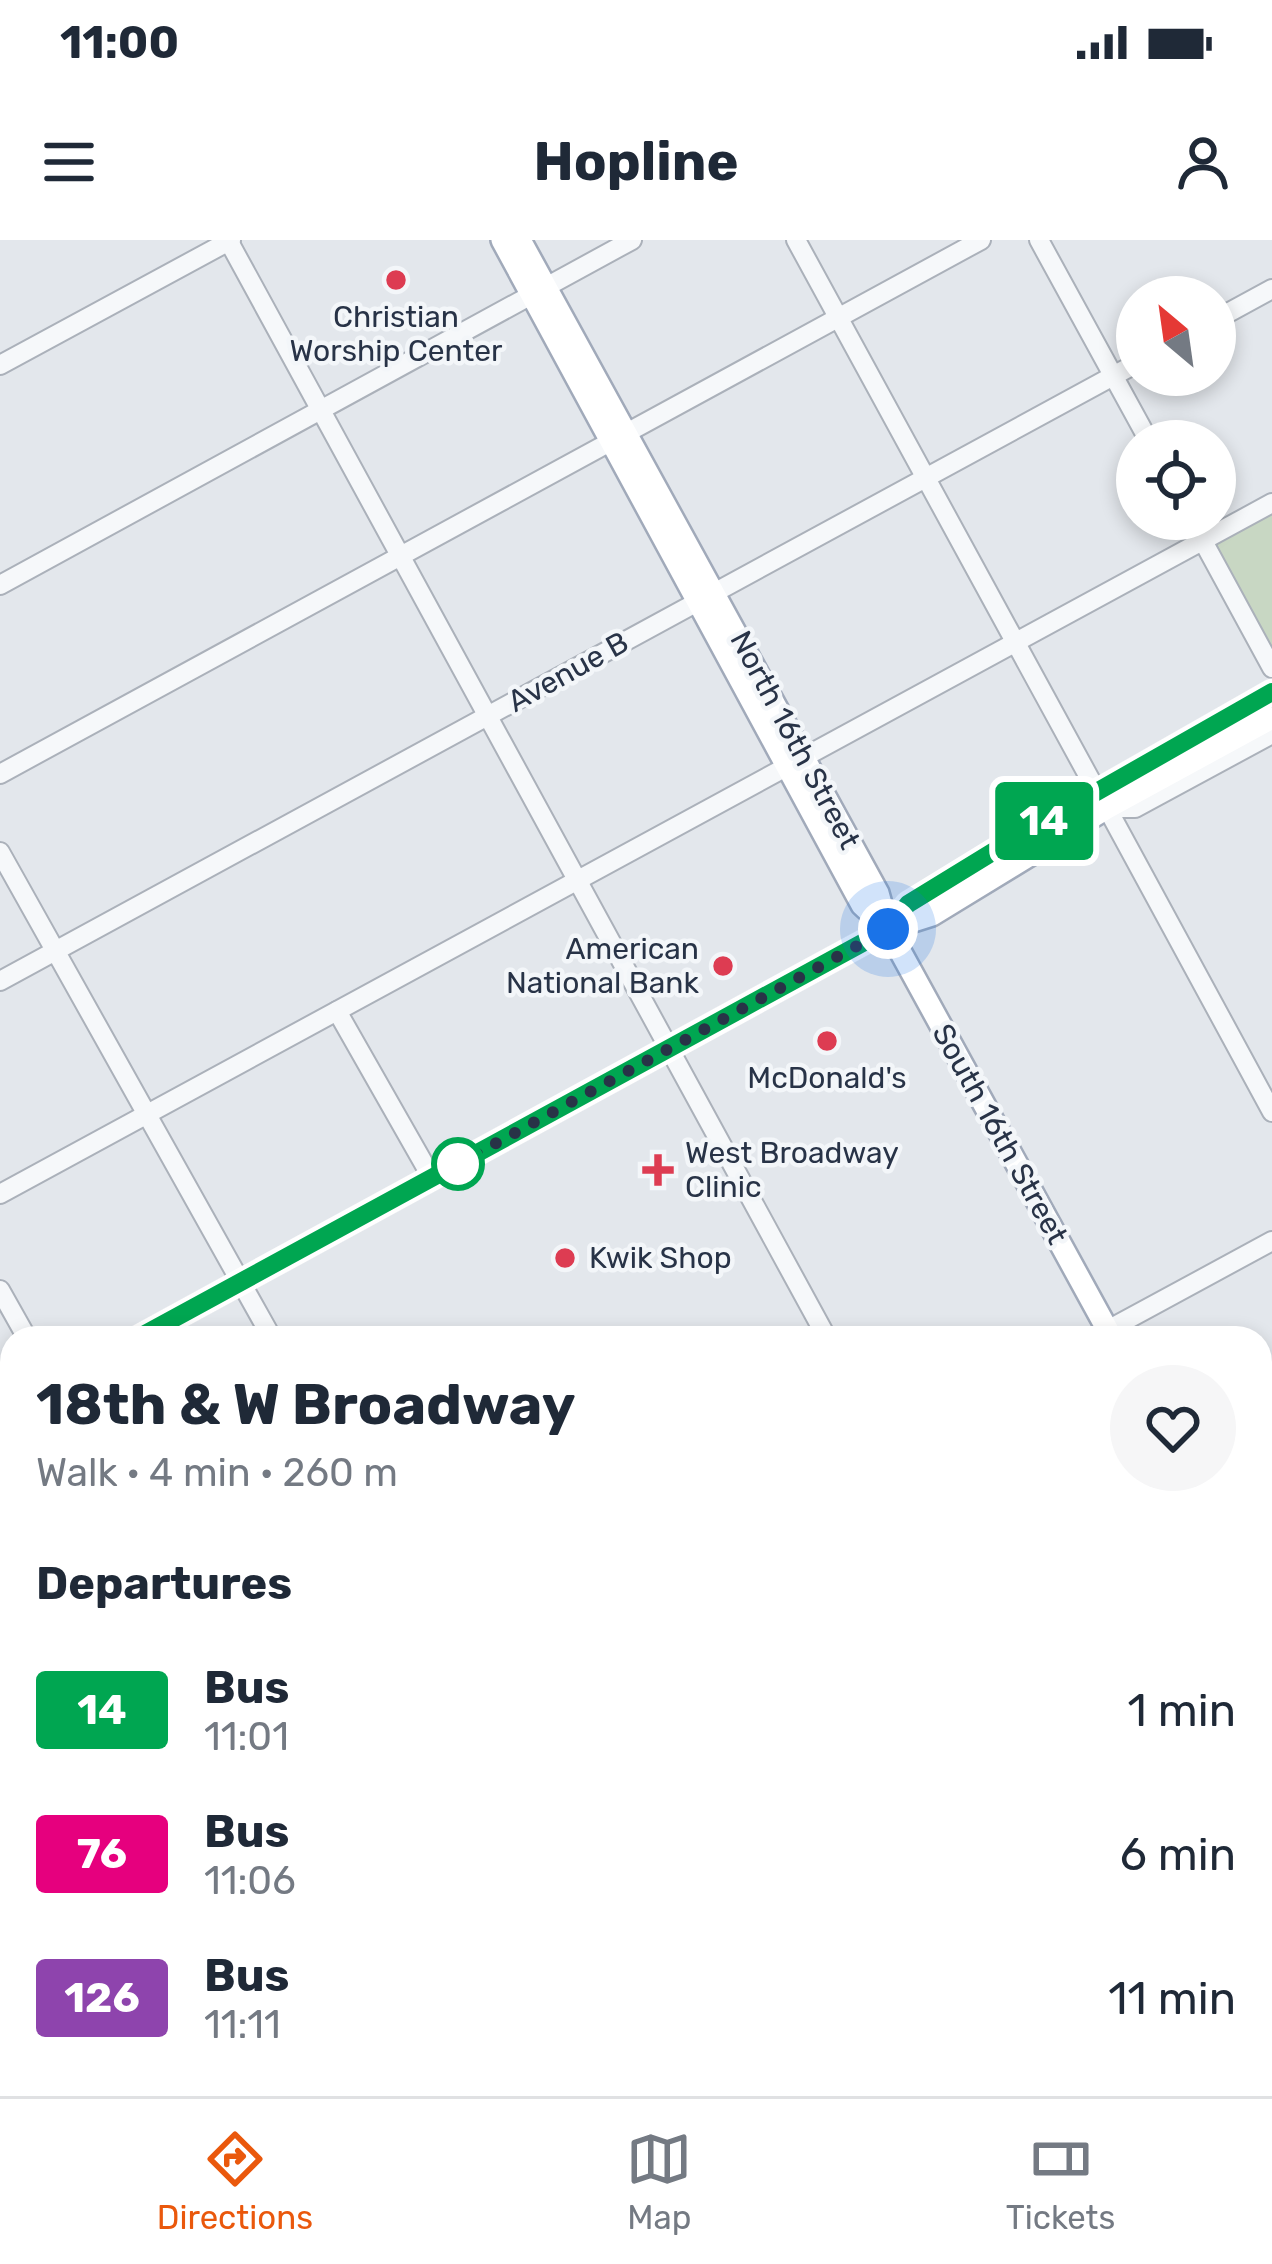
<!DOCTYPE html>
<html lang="en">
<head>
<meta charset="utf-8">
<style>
  :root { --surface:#fff; --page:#f6f6f7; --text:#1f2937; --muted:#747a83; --line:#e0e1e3; --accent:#ea580c }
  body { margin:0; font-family:Rubik,sans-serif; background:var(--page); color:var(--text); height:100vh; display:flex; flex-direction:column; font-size:45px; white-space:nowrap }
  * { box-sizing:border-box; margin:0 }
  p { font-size:39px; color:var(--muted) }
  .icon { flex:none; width:66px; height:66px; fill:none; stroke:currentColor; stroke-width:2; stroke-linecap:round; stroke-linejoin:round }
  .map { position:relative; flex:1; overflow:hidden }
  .sheet { position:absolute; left:0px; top:1086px; width:1272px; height:771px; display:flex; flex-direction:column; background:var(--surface); border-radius:36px 36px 0 0; box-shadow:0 6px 18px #0003 }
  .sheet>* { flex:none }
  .badge { padding:0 24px; border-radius:9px; font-size:42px; line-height:78px }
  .needle { width:78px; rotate:331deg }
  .tools { position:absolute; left:1116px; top:36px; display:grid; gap:24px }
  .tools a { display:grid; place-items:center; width:120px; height:120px; border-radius:50%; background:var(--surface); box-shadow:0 6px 18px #0003; font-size:60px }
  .you { position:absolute; width:60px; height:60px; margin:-30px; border:9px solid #fff; border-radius:50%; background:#1a73e8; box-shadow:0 0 0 18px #1a73e833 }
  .map>.badge { position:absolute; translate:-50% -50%; box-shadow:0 0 0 6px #fff }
  h2 { padding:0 36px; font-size:45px; line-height:108px }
  .round { display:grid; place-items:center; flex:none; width:126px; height:126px; border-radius:63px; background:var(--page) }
  .headline { display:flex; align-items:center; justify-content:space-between; height:204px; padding:0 36px }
  h1 { font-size:57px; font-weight:700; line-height:90px }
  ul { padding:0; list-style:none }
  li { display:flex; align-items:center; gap:36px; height:144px; padding:0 36px }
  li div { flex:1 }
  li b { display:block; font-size:45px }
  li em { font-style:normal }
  li .badge { min-width:132px; font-weight:700; text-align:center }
  .status { display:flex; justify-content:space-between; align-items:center; height:84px; padding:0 60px; background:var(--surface); direction:ltr }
  .status svg { height:33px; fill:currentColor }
  header { display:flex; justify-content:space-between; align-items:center; height:156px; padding:0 36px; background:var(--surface); font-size:54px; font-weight:700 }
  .dock { display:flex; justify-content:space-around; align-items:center; height:168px; border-top:3px solid var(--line); background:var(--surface); font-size:33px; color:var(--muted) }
  .dock a { display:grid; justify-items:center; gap:6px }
  .dock .selected { color:var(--accent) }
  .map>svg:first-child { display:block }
  .built { fill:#d4d9e2 }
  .green { fill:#c8d7c3 }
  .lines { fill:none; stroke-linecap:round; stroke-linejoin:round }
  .minor-casing { stroke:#abb1ba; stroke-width:22 }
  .major-casing { stroke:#a1aaba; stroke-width:26 }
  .minor { stroke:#f6f8fa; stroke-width:18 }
  .major { stroke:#fff; stroke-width:21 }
  .line-casing { stroke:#fff; stroke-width:27 }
  .line { stroke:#00a651; stroke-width:18 }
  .walk { stroke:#283347; stroke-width:12; stroke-dasharray:0 21.6 }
  .poi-dot { fill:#dd3c52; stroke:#f3f6f9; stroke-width:4.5 }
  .stop-dot { fill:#fff; stroke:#00a651; stroke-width:6 }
  .labels { text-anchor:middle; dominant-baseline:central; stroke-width:9; stroke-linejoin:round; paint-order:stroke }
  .poi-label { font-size:30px; fill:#283347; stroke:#f3f6f9 }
  .street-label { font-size:30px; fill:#283347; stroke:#f3f6f9 }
</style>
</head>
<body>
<div class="status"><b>11:00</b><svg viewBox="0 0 49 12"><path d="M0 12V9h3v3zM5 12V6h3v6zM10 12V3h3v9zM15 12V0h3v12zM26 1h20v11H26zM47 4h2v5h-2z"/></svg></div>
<header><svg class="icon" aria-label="menu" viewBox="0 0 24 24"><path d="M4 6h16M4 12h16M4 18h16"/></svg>Hopline<svg class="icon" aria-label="person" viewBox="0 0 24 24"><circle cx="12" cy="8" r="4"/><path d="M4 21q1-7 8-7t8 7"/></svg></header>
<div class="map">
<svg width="1272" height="1856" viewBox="0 0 1272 1856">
  <rect width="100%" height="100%" fill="#e3e7ec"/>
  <path class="built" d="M12,1480V1630L0,1608V1487Z"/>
  <path class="green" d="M1272,271V411L1213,303Z"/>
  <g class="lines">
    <defs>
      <g id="minor">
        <path d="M228,0L827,1098"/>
        <path d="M796,0L1096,550"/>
        <path d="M1039,0L1149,201"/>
        <path d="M1215,80L1272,49"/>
        <path d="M0,125L231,0"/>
        <path d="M1191,279L1272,428"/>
        <path d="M0,345L632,0"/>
        <path d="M1272,494L1135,568H1107L1272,872"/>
        <path d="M0,534L981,0"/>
        <path d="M0,612L272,1098"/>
        <path d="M0,741L1137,123"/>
        <path d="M337,771L432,938"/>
        <path d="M0,954L1272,263"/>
        <path d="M0,1050L27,1098"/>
        <path d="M1093,1098L1272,1001"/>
        <path d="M1260,1235L1272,1228"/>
        <path d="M1260,1444L1272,1437"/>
        <path d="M1260,1637L1272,1630"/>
        <path d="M0,1652L12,1674"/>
        <path d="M0,1694L12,1687"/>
        <path d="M446,1845L452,1856"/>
        <path d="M682,1845L688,1856"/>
        <path d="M926,1845L932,1856"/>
        <path d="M1237,1845L1243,1856"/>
        <path d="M123,1856L143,1845"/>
        <path d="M503,1856L523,1845"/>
        <path d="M858,1856L878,1845"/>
        <path d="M1262,1856L1272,1851"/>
      </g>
      <g id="major">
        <path d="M502,0L862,665L888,689"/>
        <path d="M520,0L878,653L888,689L1112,1098"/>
        <path d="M888,689L908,665L1014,599L1272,452"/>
        <path d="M138,1098L888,689L932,675L1107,568L1272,478"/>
        <path d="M0,1173L12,1167"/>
        <path d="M1260,1369L1272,1391"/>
      </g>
    </defs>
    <use href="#minor" class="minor-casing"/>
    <use href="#major" class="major-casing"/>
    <use href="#minor" class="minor"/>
    <use href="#major" class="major"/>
  </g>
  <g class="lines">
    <defs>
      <path id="line" d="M138,1098L888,689L908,664L1014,599L1272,452"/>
    </defs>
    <use href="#line" class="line-casing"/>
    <use href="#line" class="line"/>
    <path class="walk" d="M458,924L888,689"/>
  </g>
  <g class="poi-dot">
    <circle cx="396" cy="40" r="12"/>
    <circle cx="723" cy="726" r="12"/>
    <circle cx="827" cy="801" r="12"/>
    <path d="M652 912h12v12h12v12h-12v12h-12v-12h-12v-12h12z"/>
    <circle cx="565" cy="1018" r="12"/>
  </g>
  <circle class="stop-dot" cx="458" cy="924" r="24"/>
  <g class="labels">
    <g class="poi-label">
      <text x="396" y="77">Christian<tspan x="396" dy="34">Worship Center</tspan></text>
      <text x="699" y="709" text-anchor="end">American<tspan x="699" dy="34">National Bank</tspan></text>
      <text x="827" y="838">McDonald's</text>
      <text x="685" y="913" text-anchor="start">West Broadway<tspan x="685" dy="34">Clinic</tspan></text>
      <text x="589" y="1018" text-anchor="start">Kwik Shop</text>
    </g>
    <g class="street-label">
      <text transform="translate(568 432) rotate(-29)">Avenue B</text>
      <text transform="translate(795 500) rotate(62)">North 16th Street</text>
      <text transform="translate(1000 894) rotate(61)">South 16th Street</text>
    </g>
  </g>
</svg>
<div class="tools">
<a><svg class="needle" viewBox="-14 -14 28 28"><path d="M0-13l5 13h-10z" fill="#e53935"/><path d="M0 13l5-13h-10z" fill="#747a83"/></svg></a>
<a><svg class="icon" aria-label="locate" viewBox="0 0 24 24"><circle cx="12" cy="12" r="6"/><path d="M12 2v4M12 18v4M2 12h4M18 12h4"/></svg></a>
</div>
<div class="you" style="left:888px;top:689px"></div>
<b class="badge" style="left:1044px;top:581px;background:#00a651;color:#fff">14</b>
<section class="sheet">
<div class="headline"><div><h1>18th &amp; W Broadway</h1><p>Walk · 4 min · 260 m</p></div><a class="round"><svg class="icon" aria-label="heart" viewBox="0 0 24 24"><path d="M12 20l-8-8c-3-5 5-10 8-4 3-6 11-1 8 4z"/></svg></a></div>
<h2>Departures</h2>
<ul>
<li><span class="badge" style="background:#00a651;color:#fff">14</span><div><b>Bus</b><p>11:01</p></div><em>1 min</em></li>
<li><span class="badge" style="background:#e6007e;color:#fff">76</span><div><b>Bus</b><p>11:06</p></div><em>6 min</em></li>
<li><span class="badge" style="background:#8e44ad;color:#fff">126</span><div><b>Bus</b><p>11:11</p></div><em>11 min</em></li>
</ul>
</section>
</div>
<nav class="dock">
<a class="selected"><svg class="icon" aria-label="directions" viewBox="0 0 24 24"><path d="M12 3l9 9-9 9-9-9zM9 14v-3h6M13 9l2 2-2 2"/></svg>Directions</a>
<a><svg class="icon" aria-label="map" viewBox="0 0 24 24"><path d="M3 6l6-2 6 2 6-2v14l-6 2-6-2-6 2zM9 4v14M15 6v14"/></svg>Map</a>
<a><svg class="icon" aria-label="tickets" viewBox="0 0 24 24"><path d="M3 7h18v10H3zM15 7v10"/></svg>Tickets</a>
</nav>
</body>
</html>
